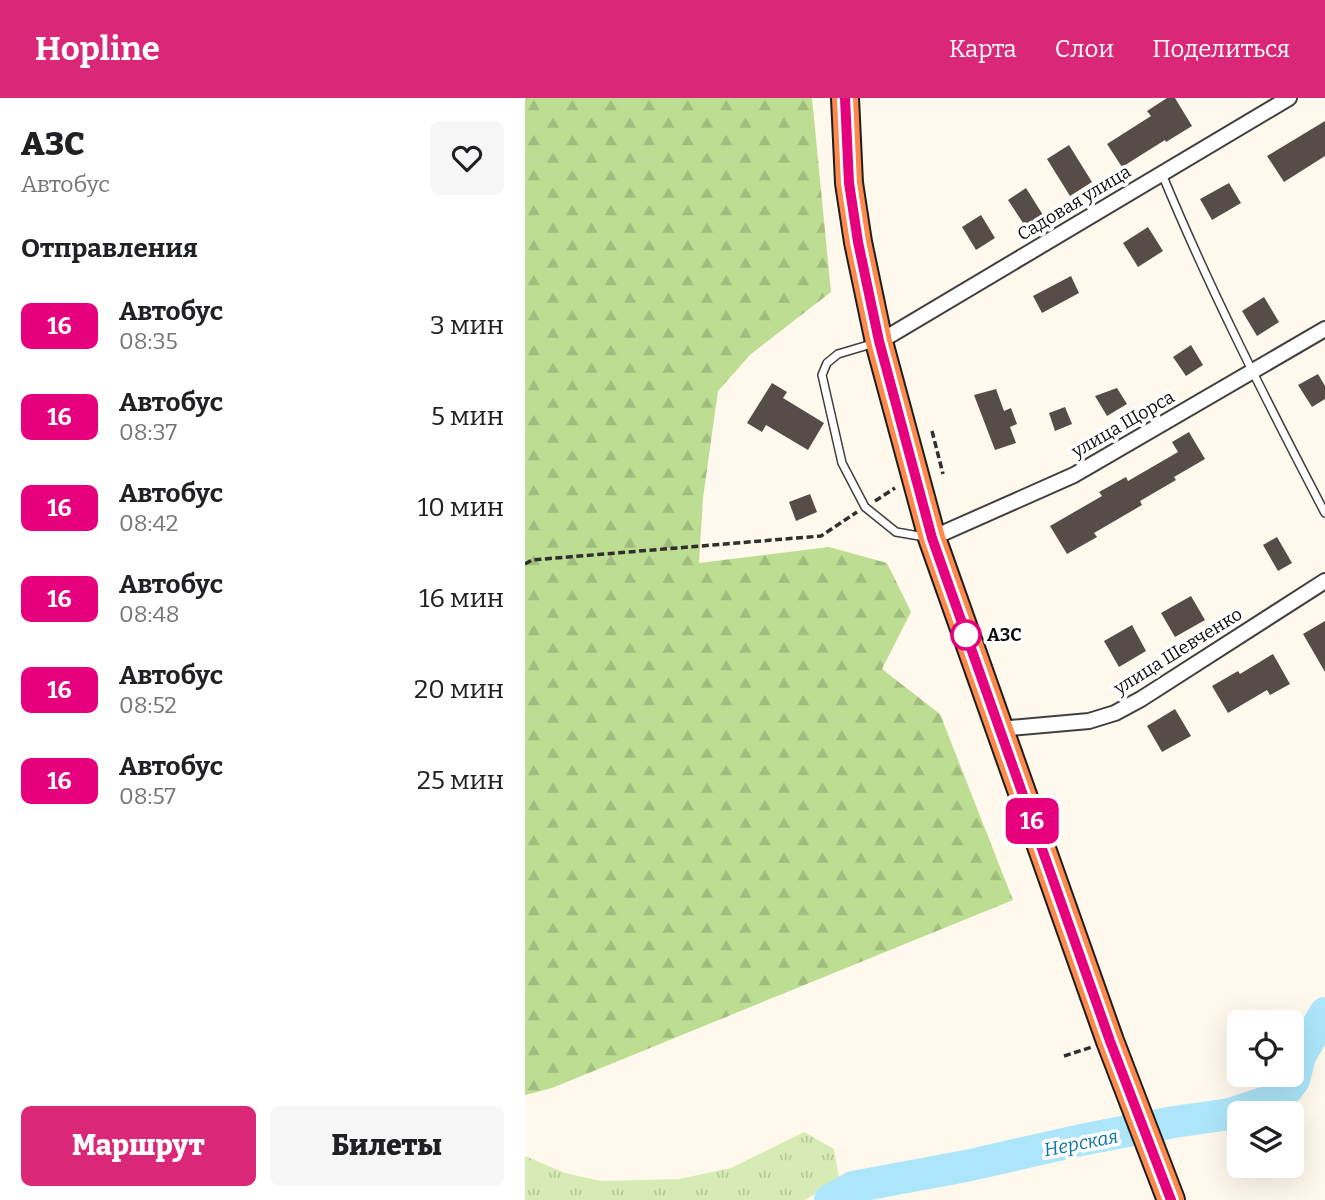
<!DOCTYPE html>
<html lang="ru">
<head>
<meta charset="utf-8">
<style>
  :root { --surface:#fff; --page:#f6f6f6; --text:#202124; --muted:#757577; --accent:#db2777 }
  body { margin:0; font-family:Bitter,serif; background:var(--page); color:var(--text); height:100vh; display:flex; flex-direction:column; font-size:26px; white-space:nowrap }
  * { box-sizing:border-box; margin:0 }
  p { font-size:23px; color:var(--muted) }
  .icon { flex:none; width:38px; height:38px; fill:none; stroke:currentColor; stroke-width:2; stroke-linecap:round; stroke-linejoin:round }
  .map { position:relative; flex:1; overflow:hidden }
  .side { display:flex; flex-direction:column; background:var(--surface); width:525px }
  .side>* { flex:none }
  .badge { padding:0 14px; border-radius:10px; font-size:24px; line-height:46px }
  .controls { position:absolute; left:702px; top:912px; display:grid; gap:14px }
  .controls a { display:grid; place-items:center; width:77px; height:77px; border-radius:10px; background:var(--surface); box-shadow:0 7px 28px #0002; font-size:35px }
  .map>.badge { position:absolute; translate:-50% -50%; box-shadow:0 0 0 4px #fff }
  h2 { padding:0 21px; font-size:26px; line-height:63px }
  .round { display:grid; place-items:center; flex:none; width:74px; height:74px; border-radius:10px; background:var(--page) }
  .headline { display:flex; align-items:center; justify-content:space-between; height:119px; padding:0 21px }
  h1 { font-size:33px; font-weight:800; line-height:52px }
  .cta { display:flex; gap:14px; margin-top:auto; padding:14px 21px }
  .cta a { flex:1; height:80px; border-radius:10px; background:var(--accent); color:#fff; font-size:28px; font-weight:800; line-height:80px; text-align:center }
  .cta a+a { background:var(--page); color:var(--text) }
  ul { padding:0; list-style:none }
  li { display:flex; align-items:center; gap:21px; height:91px; padding:0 21px }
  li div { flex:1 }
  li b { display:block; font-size:26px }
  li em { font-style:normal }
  li .badge { min-width:77px; font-weight:700; text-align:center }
  header { display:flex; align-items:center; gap:42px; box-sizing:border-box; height:98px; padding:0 35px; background:var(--accent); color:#fff }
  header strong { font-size:33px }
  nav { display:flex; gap:38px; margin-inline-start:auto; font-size:24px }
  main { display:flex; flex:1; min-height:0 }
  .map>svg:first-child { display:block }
  .grass { fill:url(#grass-tufts) }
  .forest { fill:url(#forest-firs) }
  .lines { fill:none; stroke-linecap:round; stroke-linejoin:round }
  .river { stroke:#ade6fa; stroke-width:32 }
  .building { fill:#564c48 }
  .lane-casing { stroke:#404040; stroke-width:10 }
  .street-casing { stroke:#404040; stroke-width:18 }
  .highway-casing { stroke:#1e1e1e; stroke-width:30 }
  .path { stroke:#2f2f2f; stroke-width:3.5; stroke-dasharray:7 3.5; stroke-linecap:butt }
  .lane { stroke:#fff; stroke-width:7 }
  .street { stroke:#fff; stroke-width:14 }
  .highway { stroke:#fe894c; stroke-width:26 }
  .line-casing { stroke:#fff; stroke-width:16 }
  .line { stroke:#e6007e; stroke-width:10 }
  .stop-dot { fill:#fff; stroke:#e6007e; stroke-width:3.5 }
  .labels { text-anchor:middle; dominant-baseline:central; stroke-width:7; stroke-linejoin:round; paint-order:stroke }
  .street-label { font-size:18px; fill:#0d0d0d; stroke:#fff }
  .stop-label { font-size:18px; font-weight:bold; fill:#0d0d0d; stroke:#fff; text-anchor:start }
  .water-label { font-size:19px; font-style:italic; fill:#0e75a7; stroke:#fff }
</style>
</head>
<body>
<header>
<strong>Hopline</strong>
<nav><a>Карта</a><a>Слои</a><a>Поделиться</a></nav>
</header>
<main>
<section class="side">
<div class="headline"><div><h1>АЗС</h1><p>Автобус</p></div><a class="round"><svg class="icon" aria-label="heart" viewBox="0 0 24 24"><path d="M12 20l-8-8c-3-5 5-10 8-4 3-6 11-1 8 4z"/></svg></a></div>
<h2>Отправления</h2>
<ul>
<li><span class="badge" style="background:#e6007e;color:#fff">16</span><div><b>Автобус</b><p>08:35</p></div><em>3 мин</em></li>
<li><span class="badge" style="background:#e6007e;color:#fff">16</span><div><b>Автобус</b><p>08:37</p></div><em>5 мин</em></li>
<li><span class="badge" style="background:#e6007e;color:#fff">16</span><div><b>Автобус</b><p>08:42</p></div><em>10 мин</em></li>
<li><span class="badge" style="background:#e6007e;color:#fff">16</span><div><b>Автобус</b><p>08:48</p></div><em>16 мин</em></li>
<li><span class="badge" style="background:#e6007e;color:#fff">16</span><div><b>Автобус</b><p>08:52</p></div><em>20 мин</em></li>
<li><span class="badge" style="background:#e6007e;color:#fff">16</span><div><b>Автобус</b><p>08:57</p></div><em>25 мин</em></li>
</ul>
<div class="cta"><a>Маршрут</a><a>Билеты</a></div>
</section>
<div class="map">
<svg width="800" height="1102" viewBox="0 0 800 1102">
  <defs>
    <pattern id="grass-tufts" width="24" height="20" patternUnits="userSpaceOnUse" patternTransform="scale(1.75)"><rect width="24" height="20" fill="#d7ecb4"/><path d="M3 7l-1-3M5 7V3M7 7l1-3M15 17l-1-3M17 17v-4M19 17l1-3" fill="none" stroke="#b7c99a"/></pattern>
    <pattern id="forest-firs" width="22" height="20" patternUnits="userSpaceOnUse" patternTransform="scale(1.75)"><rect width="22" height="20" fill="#bdde92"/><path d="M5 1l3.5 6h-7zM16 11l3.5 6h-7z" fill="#a1bd7d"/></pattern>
  </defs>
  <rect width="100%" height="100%" fill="#fff9ed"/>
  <path class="grass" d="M279,1034L309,1051L314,1081L280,1102H0V1058L40,1075L76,1083L154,1081L206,1070Z"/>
  <path class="forest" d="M0,0H287L306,194L226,256L193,293L178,400L174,465L304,449L362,465L386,514L357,571L415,616L488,802L27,990L0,997Z"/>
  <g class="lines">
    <path class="river" d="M305,1102L328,1089L441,1068L556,1042L649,1024L705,1016L756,999L769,982L775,958L800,915"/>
  </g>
  <g class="building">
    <path d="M642,0H650L667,28L641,44L640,42L597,69L582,46L626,18L622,13Z"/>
    <path d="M800,23V58L759,84L742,58Z"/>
    <path d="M544,47L567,84L545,98L522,61Z"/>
    <path d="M704,85L716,105L687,122L675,101Z"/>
    <path d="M501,90L518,117L500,128L483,102Z"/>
    <path d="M456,117L470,140L451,152L437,129Z"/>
    <path d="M623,129L638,153L613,169L598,145Z"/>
    <path d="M546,178L554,195L517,215L508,198Z"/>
    <path d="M739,199L754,224L732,238L717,213Z"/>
    <path d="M666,247L678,267L661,278L648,259Z"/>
    <path d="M793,276L800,288V301L787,309L773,287Z"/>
    <path d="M247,285L262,294L258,300L299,325L283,352L241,327L237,334L222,325Z"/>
    <path d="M592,290L602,306L582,318L570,298Z"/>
    <path d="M471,291L479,313L486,310L492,326L485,329L491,345L470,352L449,297Z"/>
    <path d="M540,309L547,326L530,333L524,315Z"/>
    <path d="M664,334L680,361L649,379L651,382L615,403L617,407L569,435L572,439L542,456L525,428L577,398L574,394L601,379L603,383L653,354L647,344Z"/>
    <path d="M285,396L292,414L271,423L264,404Z"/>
    <path d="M752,439L767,465L753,473L738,447Z"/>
    <path d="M666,498L680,522L650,539L636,515Z"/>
    <path d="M800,523V574L778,536Z"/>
    <path d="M607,527L621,553L594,569L579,543Z"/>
    <path d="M748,556L765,586L745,597L742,592L703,615L687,588L713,573L715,576Z"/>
    <path d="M650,611L666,638L637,654L622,628Z"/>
  </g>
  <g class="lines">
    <defs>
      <g id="lane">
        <path d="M637,76C685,192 742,304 800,415"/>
        <path d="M350,245L313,256L302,265L297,277L317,365L340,409L371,434L400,439"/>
      </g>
      <g id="street">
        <path d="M354,244L764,0"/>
        <path d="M407,440L549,377L800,231"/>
        <path d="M473,631L564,623L590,615L616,601L800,483"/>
      </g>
      <path id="highway" d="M320,0L324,85L333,144L354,244L407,440L585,943L646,1102"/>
    </defs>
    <use href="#lane" class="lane-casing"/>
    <use href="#street" class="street-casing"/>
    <use href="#highway" class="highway-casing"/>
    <g class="path">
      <path d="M407,333L418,376"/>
      <path d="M350,403L370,390"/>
      <path d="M0,466L7,462L296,438L332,414"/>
      <path d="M539,958L567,949"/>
    </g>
    <use href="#lane" class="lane"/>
    <use href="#street" class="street"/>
    <use href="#highway" class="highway"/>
  </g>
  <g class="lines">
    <defs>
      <path id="line" d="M320,0L324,85L333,144L354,243L407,440L585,943L646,1102"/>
    </defs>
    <use href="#line" class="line-casing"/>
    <use href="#line" class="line"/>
  </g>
  <circle class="stop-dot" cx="441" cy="537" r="14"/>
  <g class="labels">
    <g class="street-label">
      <text transform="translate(549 105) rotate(-31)">Садовая улица</text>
      <text transform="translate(598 326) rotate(-30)">улица Щорса</text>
      <text transform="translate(653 553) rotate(-32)">улица Шевченко</text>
    </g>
    <g class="stop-label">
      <text x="462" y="537">АЗС</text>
    </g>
    <g class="water-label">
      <text transform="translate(556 1045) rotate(-11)">Нерская</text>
    </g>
  </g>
</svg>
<div class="controls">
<a><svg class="icon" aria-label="locate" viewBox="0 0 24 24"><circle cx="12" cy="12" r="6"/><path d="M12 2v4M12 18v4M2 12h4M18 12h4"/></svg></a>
<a><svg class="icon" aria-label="layers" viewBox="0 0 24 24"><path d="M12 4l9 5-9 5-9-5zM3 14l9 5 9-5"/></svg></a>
</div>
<b class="badge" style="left:507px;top:723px;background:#e6007e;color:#fff">16</b>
</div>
</main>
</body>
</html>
